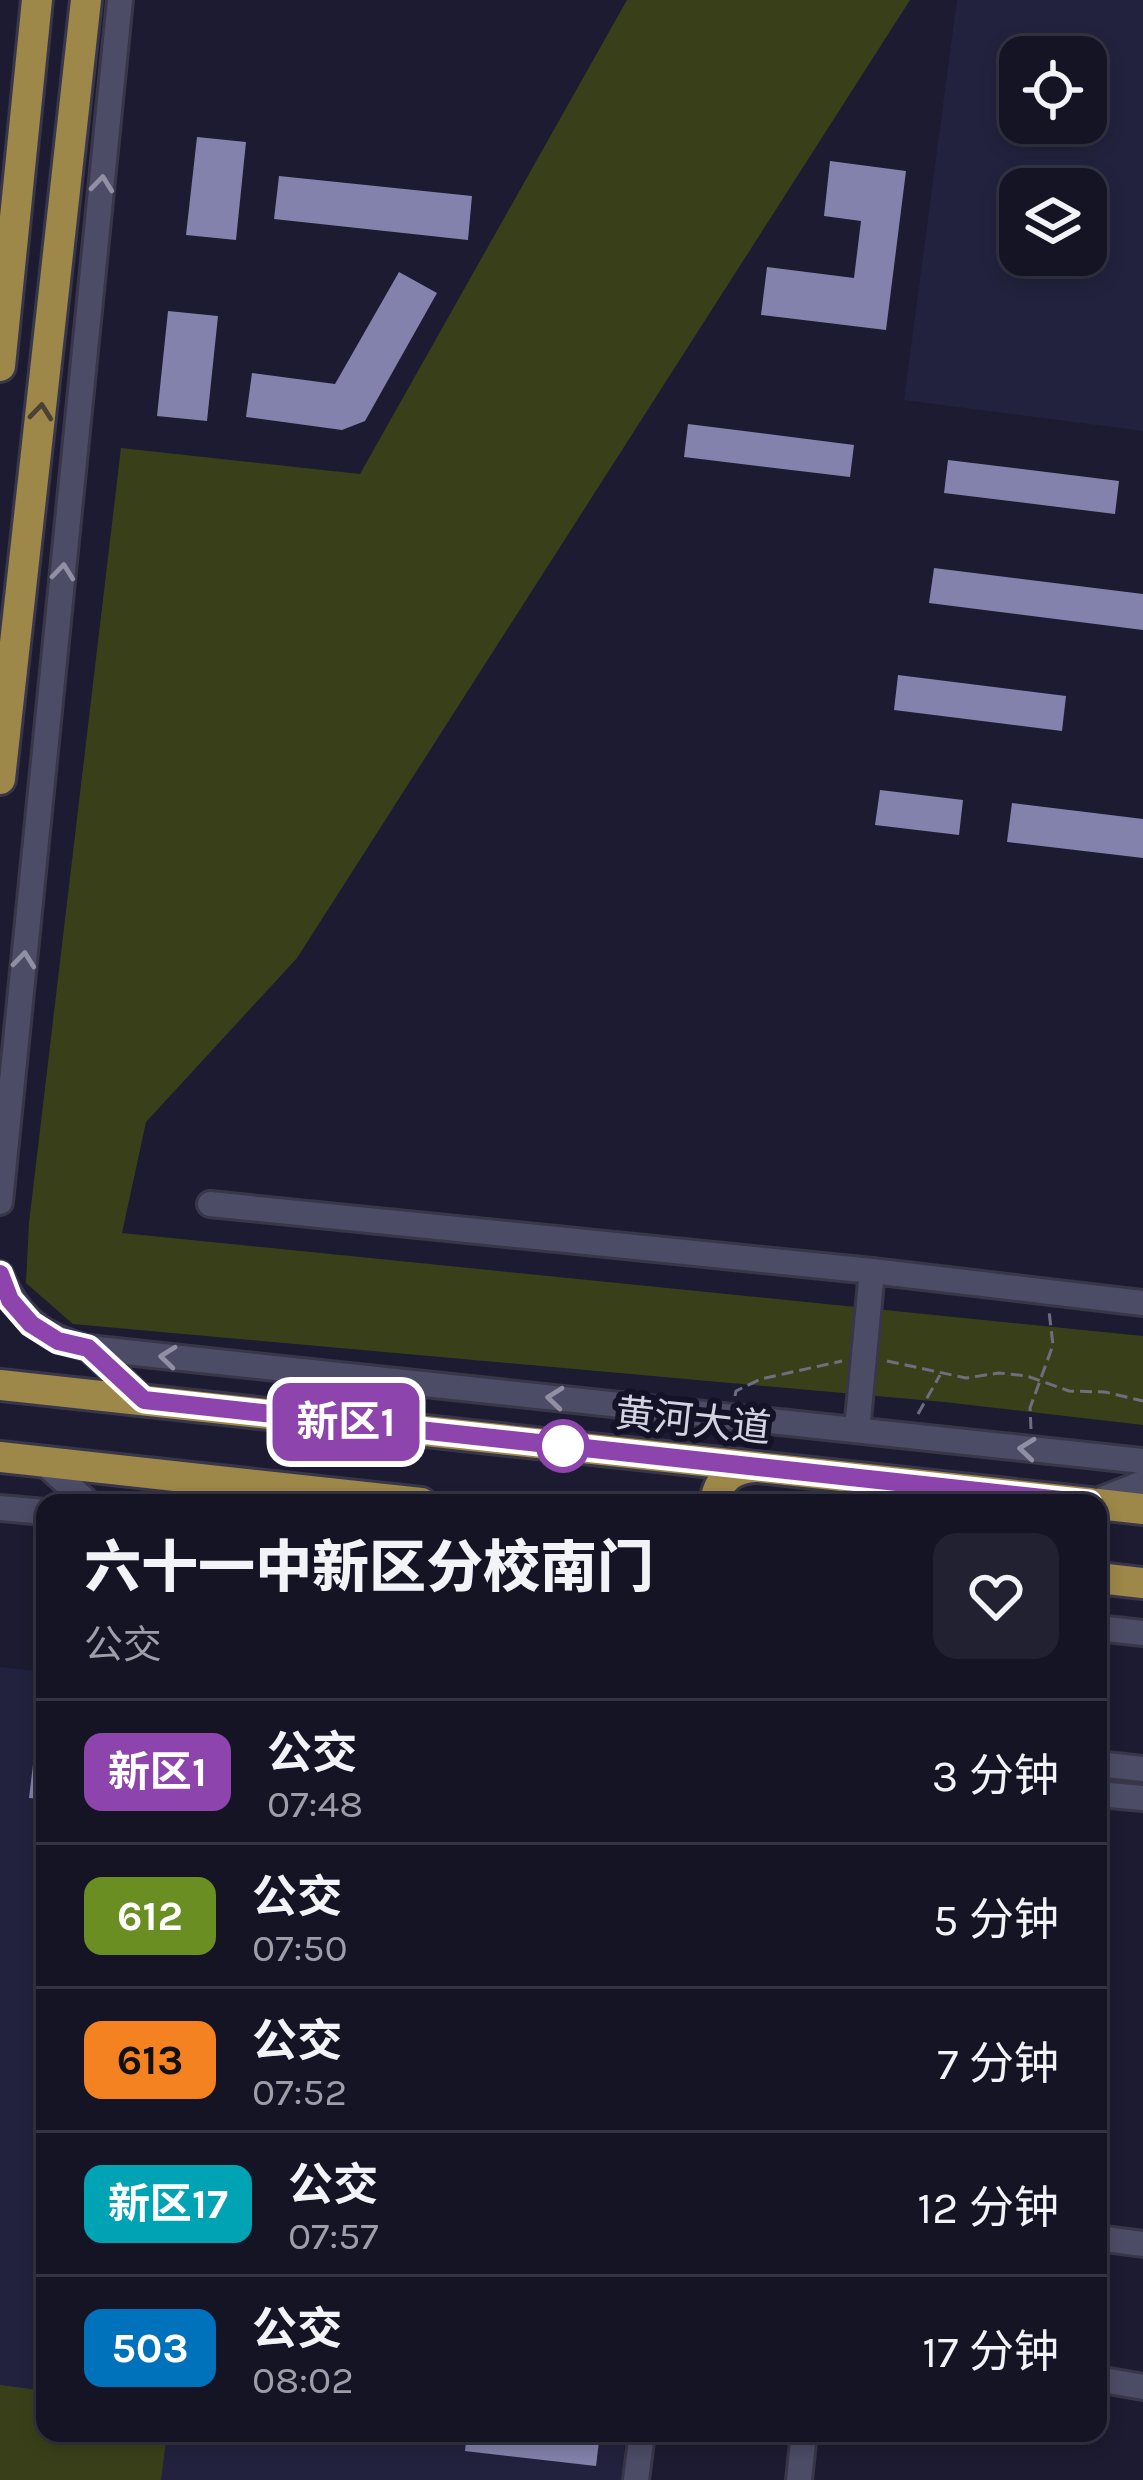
<!DOCTYPE html>
<html lang="zh">
<head>
<meta charset="utf-8">
<style>
  :root { --surface:#151425; --page:#222132; --text:#f1f3f6; --muted:#9d9ea7; --line:#343342 }
  body { margin:0; font-family:Karla,"Noto Sans SC",sans-serif; background:var(--page); color:var(--text); height:100vh; display:flex; flex-direction:column; font-size:45px; white-space:nowrap }
  * { box-sizing:border-box; margin:0 }
  p { font-size:39px; color:var(--muted) }
  .icon { flex:none; width:66px; height:66px; fill:none; stroke:currentColor; stroke-width:2; stroke-linecap:round; stroke-linejoin:round }
  .map { position:relative; flex:1; overflow:hidden }
  .side { position:absolute; left:36px; top:1494px; width:1071px; height:948px; display:flex; flex-direction:column; background:var(--surface); border-radius:24px; box-shadow:0 6px 18px #0003,0 0 0 3px var(--line) }
  .side>* { flex:none }
  .badge { padding:0 24px; border-radius:18px; font-size:42px; line-height:78px }
  .buttons { position:absolute; left:999px; top:36px; display:grid; gap:24px }
  .buttons a { display:grid; place-items:center; width:108px; height:108px; border-radius:24px; background:var(--surface); box-shadow:0 6px 18px #0003,0 0 0 3px var(--line); font-size:60px }
  .map>.badge { position:absolute; translate:-50% -50%; box-shadow:0 0 0 6px #fff }
  .round { display:grid; place-items:center; flex:none; width:126px; height:126px; border-radius:24px; background:var(--page) }
  .head { display:flex; align-items:center; justify-content:space-between; height:204px; padding:0 48px }
  h1 { font-size:57px; font-weight:800; line-height:90px }
  ul { padding:0; list-style:none }
  li { display:flex; align-items:center; gap:36px; height:144px; padding:0 48px; border-top:3px solid var(--line) }
  li div { flex:1 }
  li b { display:block; font-size:45px }
  li em { font-style:normal }
  li .badge { min-width:132px; font-weight:700; text-align:center }
  .map>svg:first-child { display:block }
  .built { fill:#23223e; fill-rule:evenodd }
  .green { fill:#394019 }
  .building { fill:#8382ac }
  .lines { fill:none; stroke-linecap:round; stroke-linejoin:round }
  .minor-casing { stroke:#383648; stroke-width:30 }
  .major-casing { stroke:#383648; stroke-width:36 }
  .path { stroke:#6f6e81; stroke-width:3; stroke-dasharray:12 6; stroke-linecap:butt }
  .minor { stroke:#4d4c66; stroke-width:24 }
  .major { stroke:#9d8749; stroke-width:30 }
  .oneway { stroke:#908fa4 }
  .oneway2 { stroke:#4b4135 }
  .line-casing { stroke:#fff; stroke-width:27 }
  .line { stroke:#8e44ad; stroke-width:18 }
  .stop-dot { fill:#fff; stroke:#8e44ad; stroke-width:6 }
  .labels { text-anchor:middle; dominant-baseline:central; stroke-width:12; stroke-linejoin:round; paint-order:stroke }
  .street-label { font-size:39px; fill:#d2d2e1; stroke:#141227 }
</style>
</head>
<body>
<div class="map">
<svg width="1143" height="2480" viewBox="0 0 1143 2480">
  <rect width="100%" height="100%" fill="#1c1b31"/>
  <g class="built">
    <path d="M957,0H1143V431L904,400ZM1020,57H1086V123H1020ZM1020,189H1086V255H1020Z"/>
    <path d="M0,1667L45,1672V2433H626L621,2480H0Z"/>
  </g>
  <g class="green">
    <path d="M627,0H910L297,958L146,1122L122,1233L1143,1336V1425L944,1402L73,1324L26,1283L29,1223L121,448L360,474Z"/>
    <path d="M0,2385L45,2391V2433H167L161,2480H0Z"/>
  </g>
  <g class="building">
    <path d="M197,137L246,142L236,240L186,235Z"/>
    <path d="M830,161L906,171L886,330L761,315L767,267L854,278L861,221L824,216Z"/>
    <path d="M279,176L472,196L468,240L274,219Z"/>
    <path d="M399,272L437,293L365,421L342,430L246,417L252,373L335,384Z"/>
    <path d="M168,311L218,316L207,421L157,416Z"/>
    <path d="M688,424L854,445L850,477L684,457Z"/>
    <path d="M948,460L1119,481L1115,514L944,493Z"/>
    <path d="M934,568L1143,594V630L929,603Z"/>
    <path d="M898,675L1066,696L1062,731L894,710Z"/>
    <path d="M880,790L963,800L959,835L875,825Z"/>
    <path d="M1012,803L1143,819V858L1007,842Z"/>
    <path d="M35,1748L45,1749V1799L29,1798Z"/>
    <path d="M467,2433H600L596,2466L465,2451Z"/>
  </g>
  <g class="lines">
    <defs>
      <g id="minor">
        <path d="M0,1202L120,0"/>
        <path d="M210,1204L872,1271L1143,1303"/>
        <path d="M0,1274C17,1317 43,1337 88,1348L1143,1461"/>
        <path d="M88,1348L144,1400"/>
        <path d="M857,1430L872,1271"/>
        <path d="M42,1461L88,1503"/>
        <path d="M1095,1502L1143,1483"/>
        <path d="M0,1508L45,1512"/>
        <path d="M1098,1628L1143,1633"/>
        <path d="M1098,1764L1143,1769"/>
        <path d="M1098,1794L1143,1798"/>
        <path d="M1098,2238L1143,2244"/>
        <path d="M1098,2379L1143,2387"/>
        <path d="M636,2480L642,2433"/>
        <path d="M799,2480L804,2433"/>
      </g>
      <g id="major">
        <path d="M0,366L37,0"/>
        <path d="M0,779L86,0"/>
        <path d="M0,1385L1090,1503"/>
        <path d="M0,1457L421,1503"/>
        <path d="M715,1503C718,1479 732,1468 756,1467"/>
        <path d="M1098,1504L1143,1509"/>
        <path d="M1098,1578L1143,1583"/>
      </g>
    </defs>
    <use href="#minor" class="minor-casing"/>
    <use href="#major" class="major-casing"/>
    <g class="path">
      <path d="M887,1361L966,1378L999,1373L1027,1376L1069,1391L1105,1392L1143,1401"/>
      <path d="M735,1396L736,1391L761,1379L842,1361"/>
      <path d="M918,1414L940,1375"/>
      <path d="M1031,1429L1030,1408L1053,1345L1049,1311"/>
    </g>
    <use href="#minor" class="minor"/>
    <use href="#major" class="major"/>
  </g>
  <defs><path id="oneway-chevron" d="M-2-3.5L2.5 0L-2 3.5" fill="none" stroke-width="1.6" stroke-linecap="round" stroke-linejoin="round" transform="scale(3)"/></defs>
  <g class="oneway">
    <use href="#oneway-chevron" transform="translate(102 184) rotate(-84)"/>
    <use href="#oneway-chevron" transform="translate(63 572) rotate(-84)"/>
    <use href="#oneway-chevron" transform="translate(24 960) rotate(-84)"/>
    <use href="#oneway-chevron" transform="translate(168 1357) rotate(-174)"/>
    <use href="#oneway-chevron" transform="translate(555 1398) rotate(-174)"/>
    <use href="#oneway-chevron" transform="translate(1027 1449) rotate(-174)"/>
  </g>
  <use class="oneway2" href="#oneway-chevron" transform="translate(41 412) rotate(-84)"/>
  <g class="lines">
    <defs>
      <path id="line" d="M0,1274L10,1300L31,1324L58,1341L88,1348L144,1400L1089,1503"/>
    </defs>
    <use href="#line" class="line-casing"/>
    <use href="#line" class="line"/>
  </g>
  <circle class="stop-dot" cx="563" cy="1446" r="24"/>
  <g class="labels">
    <g class="street-label">
      <text transform="translate(693 1421) rotate(6)">黄河大道</text>
    </g>
  </g>
</svg>
<div class="buttons">
<a><svg class="icon" aria-label="locate" viewBox="0 0 24 24"><circle cx="12" cy="12" r="6"/><path d="M12 2v4M12 18v4M2 12h4M18 12h4"/></svg></a>
<a><svg class="icon" aria-label="layers" viewBox="0 0 24 24"><path d="M12 4l9 5-9 5-9-5zM3 14l9 5 9-5"/></svg></a>
</div>
<b class="badge" style="left:346px;top:1422px;background:#8e44ad;color:#fff">新区1</b>
<section class="side">
<div class="head"><div><h1>六十一中新区分校南门</h1><p>公交</p></div><a class="round"><svg class="icon" aria-label="heart" viewBox="0 0 24 24"><path d="M12 20l-8-8c-3-5 5-10 8-4 3-6 11-1 8 4z"/></svg></a></div>
<ul>
<li><span class="badge" style="background:#8e44ad;color:#fff">新区1</span><div><b>公交</b><p>07:48</p></div><em>3 分钟</em></li>
<li><span class="badge" style="background:#6b8e23;color:#fff">612</span><div><b>公交</b><p>07:50</p></div><em>5 分钟</em></li>
<li><span class="badge" style="background:#f58220;color:#111">613</span><div><b>公交</b><p>07:52</p></div><em>7 分钟</em></li>
<li><span class="badge" style="background:#00a3b4;color:#fff">新区17</span><div><b>公交</b><p>07:57</p></div><em>12 分钟</em></li>
<li><span class="badge" style="background:#0072bc;color:#fff">503</span><div><b>公交</b><p>08:02</p></div><em>17 分钟</em></li>
</ul>
</section>
</div>
</body>
</html>
